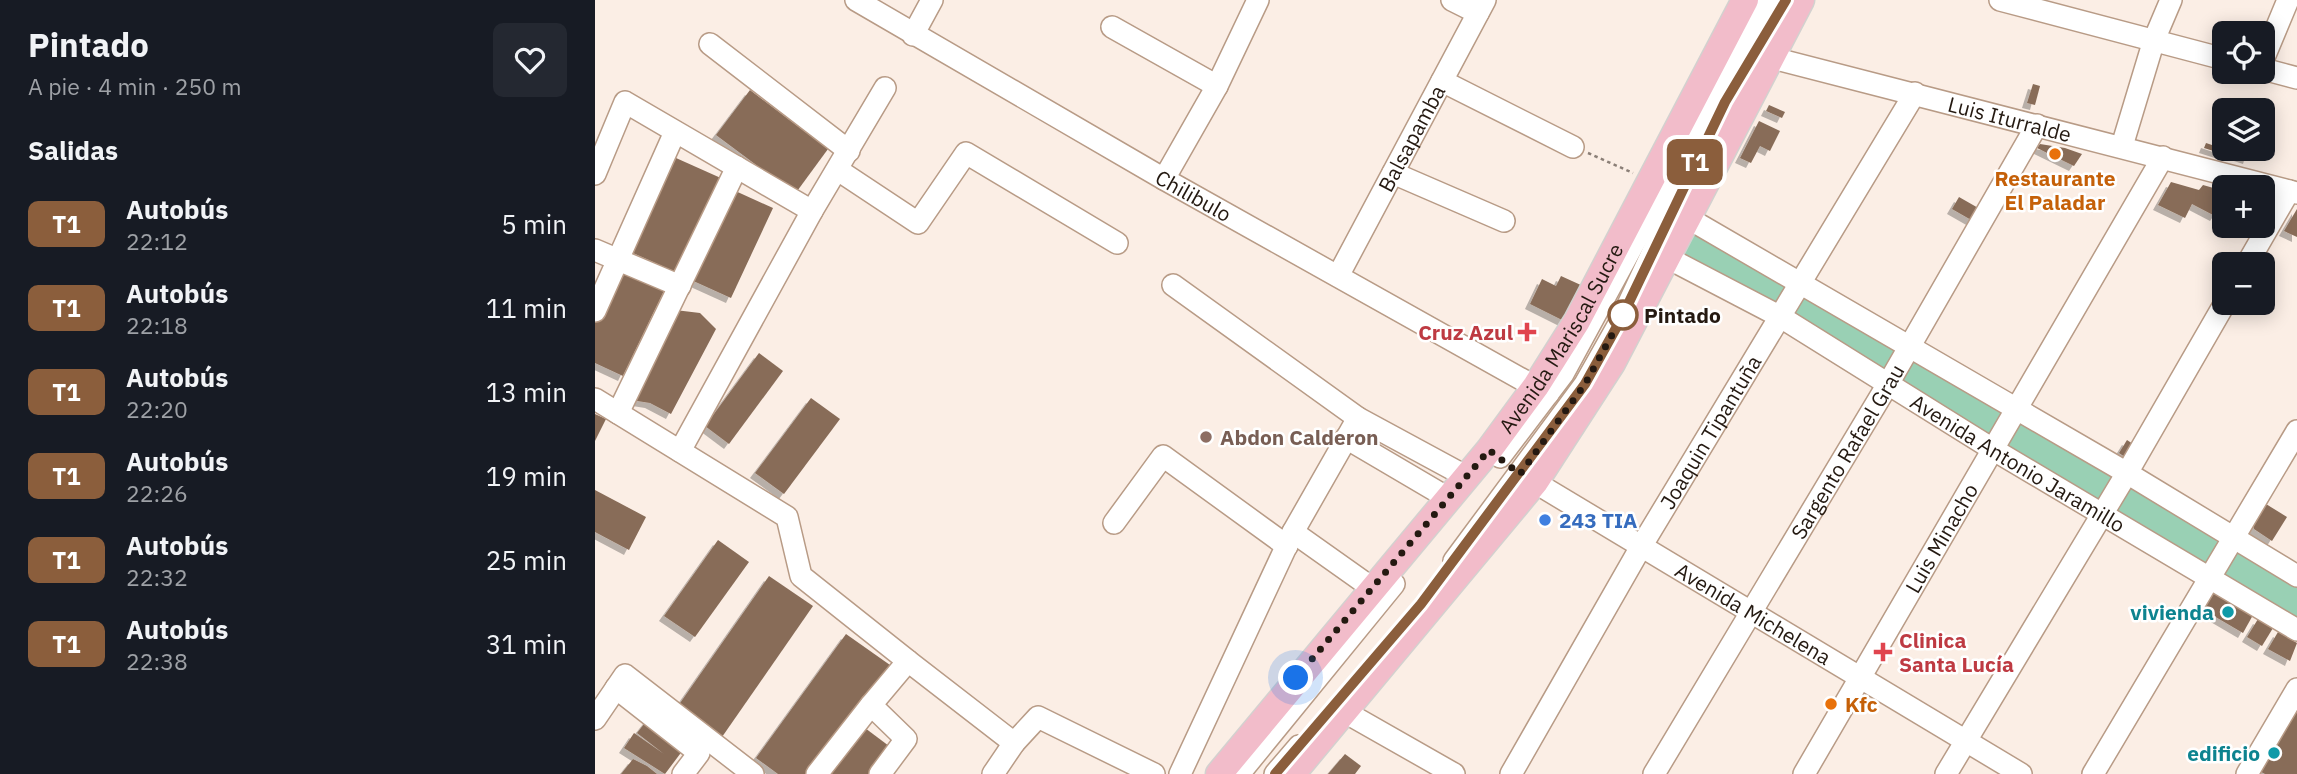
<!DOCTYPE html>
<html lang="es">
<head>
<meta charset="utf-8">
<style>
  :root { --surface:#171b24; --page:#242831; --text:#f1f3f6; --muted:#9ea1a6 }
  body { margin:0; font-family:"IBM Plex Sans",sans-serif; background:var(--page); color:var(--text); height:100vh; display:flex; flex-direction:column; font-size:26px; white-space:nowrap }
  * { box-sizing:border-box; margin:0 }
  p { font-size:23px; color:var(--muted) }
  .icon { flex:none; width:38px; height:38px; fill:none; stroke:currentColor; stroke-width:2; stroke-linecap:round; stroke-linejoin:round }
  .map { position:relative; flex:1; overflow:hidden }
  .panel { display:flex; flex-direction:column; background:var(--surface); width:595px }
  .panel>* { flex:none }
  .badge { padding:0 14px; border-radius:10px; font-size:24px; line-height:46px }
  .tools { position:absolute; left:1617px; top:21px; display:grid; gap:14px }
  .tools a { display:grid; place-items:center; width:63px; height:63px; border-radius:10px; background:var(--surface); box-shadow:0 4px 18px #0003; font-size:35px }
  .you { position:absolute; width:35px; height:35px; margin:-18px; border:5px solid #fff; border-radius:50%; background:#1a73e8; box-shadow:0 0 0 10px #1a73e833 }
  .map>.badge { position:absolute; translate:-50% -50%; box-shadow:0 0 0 4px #fff }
  h2 { padding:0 28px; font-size:26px; line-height:63px }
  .round { display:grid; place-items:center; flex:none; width:74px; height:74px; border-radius:10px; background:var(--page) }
  .summary { display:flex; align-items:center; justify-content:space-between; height:119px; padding:0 28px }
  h1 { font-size:33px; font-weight:800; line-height:52px }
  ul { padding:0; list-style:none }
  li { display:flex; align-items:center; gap:21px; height:84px; padding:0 28px }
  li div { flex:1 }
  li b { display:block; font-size:26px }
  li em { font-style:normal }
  li .badge { min-width:77px; font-weight:700; text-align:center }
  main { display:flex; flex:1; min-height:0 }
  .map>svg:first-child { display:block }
  .green { fill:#99d0b4 }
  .building { fill:#886c58; filter:url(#shadow) }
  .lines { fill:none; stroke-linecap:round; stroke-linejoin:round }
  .minor-casing { stroke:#b89b86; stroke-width:24 }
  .major-casing { stroke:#d3d1cf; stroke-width:29 }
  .path { stroke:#8b7f77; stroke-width:2.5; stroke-dasharray:3.5 3.5; stroke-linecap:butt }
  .minor { stroke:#fff; stroke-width:21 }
  .major { stroke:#f2bcca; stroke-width:26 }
  .line-casing { stroke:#fff; stroke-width:16 }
  .line { stroke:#8b5e3c; stroke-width:10 }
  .walk { stroke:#241911; stroke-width:7; stroke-dasharray:0 12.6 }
  .food-dot { fill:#e8710a; stroke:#fff; stroke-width:2.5 }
  .stop-dot { fill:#fff; stroke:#8b5e3c; stroke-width:3.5 }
  .health-dot { fill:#e0444e; stroke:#fff; stroke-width:2.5 }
  .education-dot { fill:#8d6e63; stroke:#fff; stroke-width:2.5 }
  .shop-dot { fill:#3f7fe0; stroke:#fff; stroke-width:2.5 }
  .culture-dot { fill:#0f9aa8; stroke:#fff; stroke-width:2.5 }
  .labels { text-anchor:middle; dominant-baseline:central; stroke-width:5; stroke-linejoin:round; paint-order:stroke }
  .street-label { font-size:21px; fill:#241911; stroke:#fff }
  .food-label { font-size:21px; font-weight:bold; fill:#c56008; stroke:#fff }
  .stop-label { font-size:21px; font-weight:bold; fill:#241911; stroke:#fff; text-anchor:start }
  .health-label { font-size:21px; font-weight:bold; fill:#be3a42; stroke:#fff; text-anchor:end }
  .education-label { font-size:21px; font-weight:bold; fill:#785e54; stroke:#fff; text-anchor:start }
  .shop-label { font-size:21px; font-weight:bold; fill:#366cbe; stroke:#fff; text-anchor:start }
  .culture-label { font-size:21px; font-weight:bold; fill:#0d838f; stroke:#fff; text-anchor:end }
</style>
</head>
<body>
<main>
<section class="panel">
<div class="summary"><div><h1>Pintado</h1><p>A pie · 4 min · 250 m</p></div><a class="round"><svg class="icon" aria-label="heart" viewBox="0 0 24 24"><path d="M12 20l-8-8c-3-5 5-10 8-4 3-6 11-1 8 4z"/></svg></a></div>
<h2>Salidas</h2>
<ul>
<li><span class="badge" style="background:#8b5e3c;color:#fff">T1</span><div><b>Autobús</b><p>22:12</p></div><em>5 min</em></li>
<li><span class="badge" style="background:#8b5e3c;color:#fff">T1</span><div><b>Autobús</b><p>22:18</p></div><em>11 min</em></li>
<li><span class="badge" style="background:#8b5e3c;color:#fff">T1</span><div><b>Autobús</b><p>22:20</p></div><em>13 min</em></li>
<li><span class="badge" style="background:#8b5e3c;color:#fff">T1</span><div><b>Autobús</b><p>22:26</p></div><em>19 min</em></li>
<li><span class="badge" style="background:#8b5e3c;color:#fff">T1</span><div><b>Autobús</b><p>22:32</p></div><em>25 min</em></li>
<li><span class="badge" style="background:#8b5e3c;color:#fff">T1</span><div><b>Autobús</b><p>22:38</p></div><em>31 min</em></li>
</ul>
</section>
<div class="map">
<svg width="1702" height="774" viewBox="0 0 1702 774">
  <defs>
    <filter id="shadow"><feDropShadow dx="-5" dy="5" stdDeviation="0" flood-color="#0004"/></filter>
  </defs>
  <rect width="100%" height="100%" fill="#fbeee5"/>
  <path class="green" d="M1091,217L1702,576V630L1071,257Z"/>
  <g class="building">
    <path d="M1438,84L1445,86L1440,105L1432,103Z"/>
    <path d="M155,90L233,149L200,194L121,135Z"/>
    <path d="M1174,105L1190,112L1187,118L1171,111Z"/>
    <path d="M1164,121L1185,131L1175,151L1165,146L1156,163L1145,158Z"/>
    <path d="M1611,143L1629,149L1628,154L1609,148Z"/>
    <path d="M1445,144L1470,148L1487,154L1479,166L1442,148Z"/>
    <path d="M1643,149H1656L1653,159L1641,155Z"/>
    <path d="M81,158L128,179L85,274L38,253Z"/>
    <path d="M1576,182L1604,190L1608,185L1629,191V203L1620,216L1597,204L1590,218L1563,205Z"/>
    <path d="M136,189L178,208L136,298L94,279Z"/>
    <path d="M1364,197L1385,209L1378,221L1357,209Z"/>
    <path d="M1702,209V237L1689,231Z"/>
    <path d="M20,271L45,277L70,289L28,376L0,363V316Z"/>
    <path d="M966,276L988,286L971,322L935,304L947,279L961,286Z"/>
    <path d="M80,310L105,313L121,329L76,414L55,403L36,400Z"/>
    <path d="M164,353L188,371L134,444L110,426Z"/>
    <path d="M216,398L245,419L189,494L160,473Z"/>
    <path d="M0,414L11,419L0,441Z"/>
    <path d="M1532,440L1538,444L1530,457L1524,453Z"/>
    <path d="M0,490L51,517L34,550L0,532Z"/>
    <path d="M1671,504L1692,517L1677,541L1659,529L1658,525Z"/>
    <path d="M123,540L154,562L100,637L69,616Z"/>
    <path d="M174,576L218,606L127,737L83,706Z"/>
    <path d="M1618,591L1658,615L1648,633L1607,609Z"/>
    <path d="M1663,619L1678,628L1667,646L1652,637Z"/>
    <path d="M1683,632L1702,643L1695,661L1673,649Z"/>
    <path d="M251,634L295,665L216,774H183L161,758Z"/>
    <path d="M1702,694V774H1670L1659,768Z"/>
    <path d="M53,719L91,746L70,774L29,748L39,733L69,754L42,733Z"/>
    <path d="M266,725L294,746L273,774H228Z"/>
    <path d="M750,754L766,766L760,774H733Z"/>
    <path d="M38,759L52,766L62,774H26Z"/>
  </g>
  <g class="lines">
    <defs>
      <g id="minor">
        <path id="s1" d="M261,0L569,179L953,394"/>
        <path d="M857,0L883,13"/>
        <path d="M1405,0L1629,59"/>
        <path d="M517,27L622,86"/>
        <path d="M318,35L337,0"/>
        <path d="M115,44L254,151"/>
        <path id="s2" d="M1163,51L1178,58L1702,193"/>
        <path d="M1668,60L1693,0"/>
        <path d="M1153,62L1191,0"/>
        <path d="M1668,69L1702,78"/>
        <path d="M847,81L978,147"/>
        <path d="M1527,146L1559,40L1576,0"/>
        <path d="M243,170L323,223L371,153L522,243"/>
        <path d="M798,173L909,221"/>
        <path d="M0,174L30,102L217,211"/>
        <path d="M569,179L622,86L663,0"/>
        <path d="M1091,217L1532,473L1702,576"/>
        <path d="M0,250L85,286"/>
        <path id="s3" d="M1071,257L1184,316L1399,450L1702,630"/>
        <path d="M1652,264L1694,191"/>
        <path id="s4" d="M743,276L890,0"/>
        <path d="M578,285L763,418L872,477"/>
        <path d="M0,311L80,132"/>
        <path d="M0,399L192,517L206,576L313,661L276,705L311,739L285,774"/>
        <path d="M23,413L142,167"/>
        <path d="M751,438L853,498"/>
        <path d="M85,451L217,211L290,88"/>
        <path d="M905,457L968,374L1171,0"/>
        <path id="s5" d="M926,474L1426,774"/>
        <path d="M519,523L568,456L692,546"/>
        <path d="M698,532L777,588"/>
        <path d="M859,561L990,384L1025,322L1103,155"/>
        <path d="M313,661L419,743L398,774"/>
        <path d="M21,688L104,753L88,774"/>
        <path d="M750,712L859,774"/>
        <path d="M0,719L30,675L158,774"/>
        <path d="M419,743L443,717L559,774"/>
        <path d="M222,774L276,705"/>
        <path d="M585,774L698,532L763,418"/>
        <path d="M644,774L799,584"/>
        <path d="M680,774L704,746"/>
        <path id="s6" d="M916,774L1047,545L1320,93"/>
        <path id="s7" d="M1059,774L1293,384L1442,125"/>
        <path id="s8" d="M1209,774L1568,157"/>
        <path d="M1351,774L1532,473L1630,303"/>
        <path d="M1498,774L1702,431"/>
        <path d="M1652,774L1702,689"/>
      </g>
      <g id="major">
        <path id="s9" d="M624,774L894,450L941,386L982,321L1150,0"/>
        <path d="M697,774L940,482L1017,363L1206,0"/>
      </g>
    </defs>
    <use href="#minor" class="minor-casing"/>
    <use href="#major" class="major-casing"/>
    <path class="path" d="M993,153L1038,173"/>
    <use href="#minor" class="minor"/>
    <use href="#major" class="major"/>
  </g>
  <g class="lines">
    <defs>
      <path id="line" d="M680,774L826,604L990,384L1025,321L1130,102L1191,0"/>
    </defs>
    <use href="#line" class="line-casing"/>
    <use href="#line" class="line"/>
    <path class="walk" d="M701,678L894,450L925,474L990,384L1028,315"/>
  </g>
  <g class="food-dot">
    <circle cx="1460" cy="154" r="7"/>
    <circle cx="1236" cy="704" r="7"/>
  </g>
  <circle class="stop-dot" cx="1028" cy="315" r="14"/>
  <g class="health-dot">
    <path d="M928.5 321.5h7v7h7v7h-7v7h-7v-7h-7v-7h7z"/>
    <path d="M1284.5 641.5h7v7h7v7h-7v7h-7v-7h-7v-7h7z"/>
  </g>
  <circle class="education-dot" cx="611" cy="437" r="7"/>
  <circle class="shop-dot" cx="950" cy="520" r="7"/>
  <g class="culture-dot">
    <circle cx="1633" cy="612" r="7"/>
    <circle cx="1679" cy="753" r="7"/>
  </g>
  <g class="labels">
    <g class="street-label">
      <text stroke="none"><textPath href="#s2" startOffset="261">Luis Iturralde</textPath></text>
      <text stroke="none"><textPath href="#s4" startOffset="156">Balsapamba</textPath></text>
      <text stroke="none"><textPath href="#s1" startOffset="390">Chilibulo</textPath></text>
      <text stroke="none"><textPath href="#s9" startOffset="555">Avenida Mariscal Sucre</textPath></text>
      <text stroke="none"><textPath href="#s6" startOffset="396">Joaquin Tipantuña</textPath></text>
      <text stroke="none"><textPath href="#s7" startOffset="376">Sargento Rafael Grau</textPath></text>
      <text stroke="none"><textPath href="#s3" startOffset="408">Avenida Antonio Jaramillo</textPath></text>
      <text stroke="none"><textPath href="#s8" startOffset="273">Luis Minacho</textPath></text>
      <text stroke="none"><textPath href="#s5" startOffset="271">Avenida Michelena</textPath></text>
    </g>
    <g class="food-label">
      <text x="1460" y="178">Restaurante<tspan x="1460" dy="24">El Paladar</tspan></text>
      <text x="1250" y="704" text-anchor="start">Kfc</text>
    </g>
    <g class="stop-label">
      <text x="1049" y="315">Pintado</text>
    </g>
    <g class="health-label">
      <text x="918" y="332">Cruz Azul</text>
      <text x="1304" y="640" text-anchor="start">Clinica<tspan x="1304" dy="24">Santa Lucía</tspan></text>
    </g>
    <g class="education-label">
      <text x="625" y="437">Abdon Calderon</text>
    </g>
    <g class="shop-label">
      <text x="964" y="520">243 TIA</text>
    </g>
    <g class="culture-label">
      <text x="1619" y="612">vivienda</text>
      <text x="1665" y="753">edificio</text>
    </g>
  </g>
</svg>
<div class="tools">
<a><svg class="icon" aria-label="locate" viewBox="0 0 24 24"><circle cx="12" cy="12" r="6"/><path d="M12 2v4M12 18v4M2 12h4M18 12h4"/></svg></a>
<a><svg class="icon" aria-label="layers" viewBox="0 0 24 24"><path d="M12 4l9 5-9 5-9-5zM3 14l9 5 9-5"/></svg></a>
<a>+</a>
<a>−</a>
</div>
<div class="you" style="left:701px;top:678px"></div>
<b class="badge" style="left:1100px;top:162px;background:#8b5e3c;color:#fff">T1</b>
</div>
</main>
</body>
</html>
